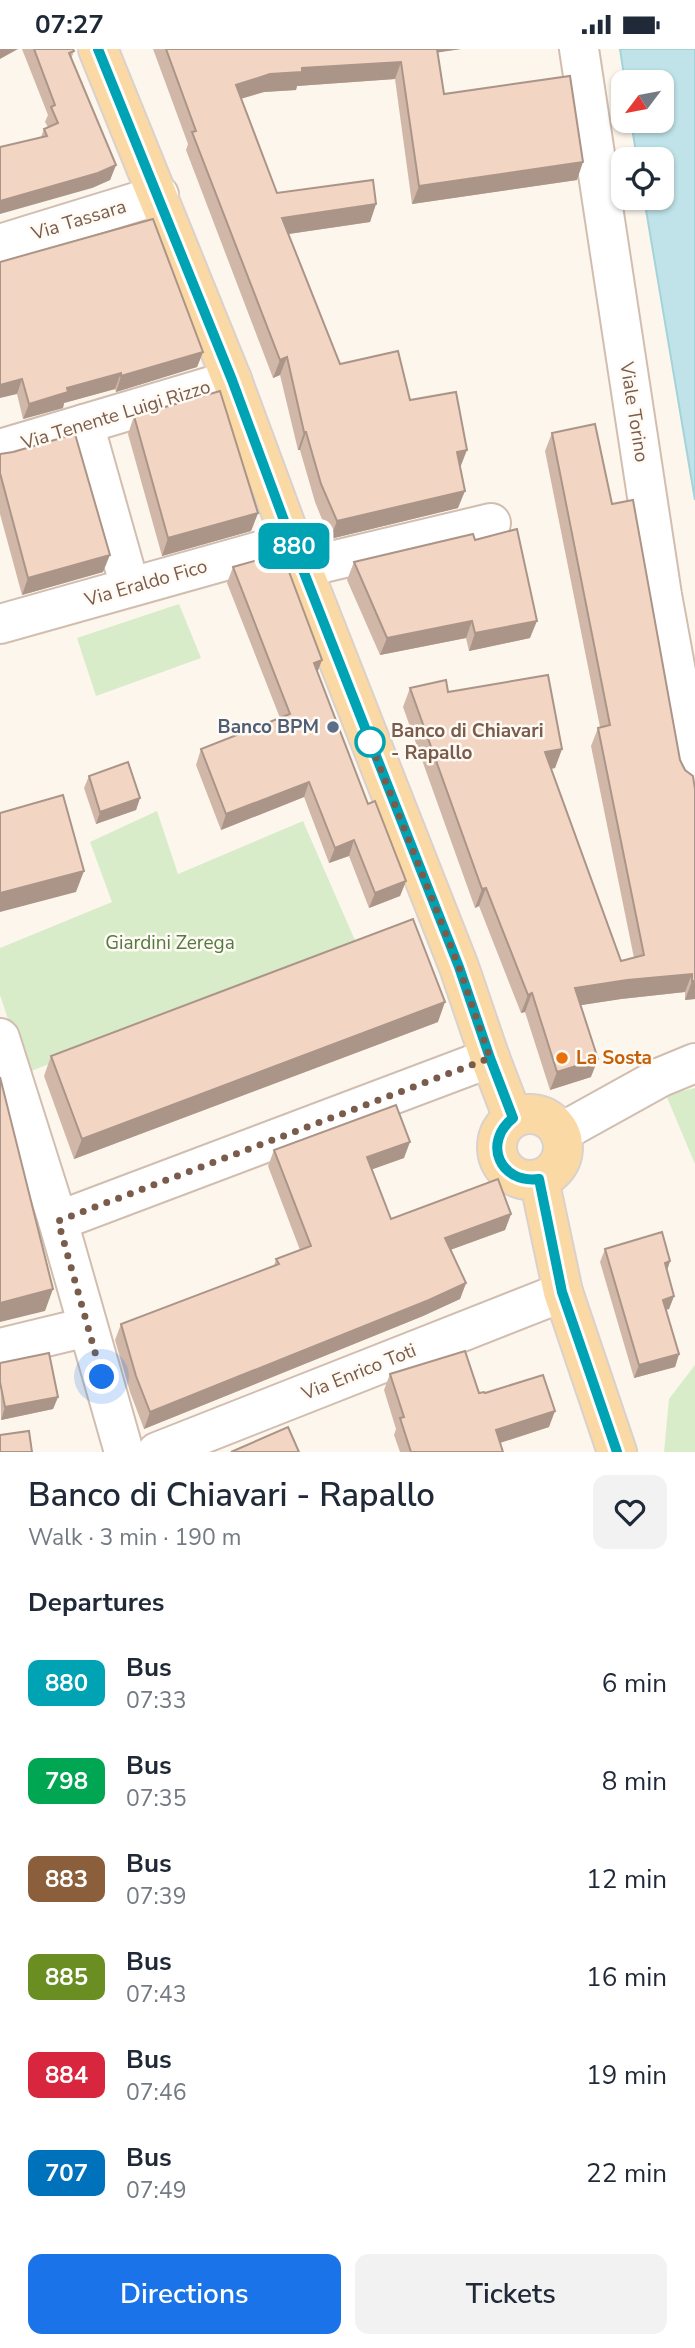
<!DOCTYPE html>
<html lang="en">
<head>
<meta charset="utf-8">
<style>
  :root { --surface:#fff; --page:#f2f2f3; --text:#1f2937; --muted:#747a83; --accent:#1a73e8 }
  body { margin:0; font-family:"Nunito Sans",sans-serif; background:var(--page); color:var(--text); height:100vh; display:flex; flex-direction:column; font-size:26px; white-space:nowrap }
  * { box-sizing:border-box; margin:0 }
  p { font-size:23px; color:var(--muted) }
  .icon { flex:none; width:38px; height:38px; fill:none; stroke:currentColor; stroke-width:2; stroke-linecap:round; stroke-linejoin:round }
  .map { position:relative; height:1403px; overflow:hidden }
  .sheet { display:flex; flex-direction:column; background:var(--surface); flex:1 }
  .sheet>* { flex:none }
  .badge { padding:0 14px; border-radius:10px; font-size:24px; line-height:46px }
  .needle { width:46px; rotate:238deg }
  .tools { position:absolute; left:611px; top:21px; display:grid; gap:14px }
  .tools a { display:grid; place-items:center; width:63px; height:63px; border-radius:14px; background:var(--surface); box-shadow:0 2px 5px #0004; font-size:35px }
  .you { position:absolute; width:35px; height:35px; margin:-18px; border:5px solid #fff; border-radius:50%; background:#1a73e8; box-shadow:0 0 0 10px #1a73e833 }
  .map>.badge { position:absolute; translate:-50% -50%; box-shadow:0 0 0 4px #fff }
  h2 { padding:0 28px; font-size:26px; line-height:63px }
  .round { display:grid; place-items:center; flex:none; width:74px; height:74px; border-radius:14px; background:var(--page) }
  .head { display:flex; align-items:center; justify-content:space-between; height:119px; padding:0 28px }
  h1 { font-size:33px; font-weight:600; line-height:52px }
  .button { display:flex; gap:14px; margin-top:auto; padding:14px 28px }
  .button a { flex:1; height:80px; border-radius:14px; background:var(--accent); color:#fff; font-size:28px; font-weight:600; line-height:80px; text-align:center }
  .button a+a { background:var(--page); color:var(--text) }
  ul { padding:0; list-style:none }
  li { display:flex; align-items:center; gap:21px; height:98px; padding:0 28px }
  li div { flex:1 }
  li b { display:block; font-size:26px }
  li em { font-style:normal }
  li .badge { min-width:77px; font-weight:700; text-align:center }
  .status { display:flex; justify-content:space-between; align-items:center; height:49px; padding:0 35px; background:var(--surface); direction:ltr }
  .status svg { height:19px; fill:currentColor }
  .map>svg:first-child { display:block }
  .green { fill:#d8ecc9 }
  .water { fill:#bfe3e8; stroke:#a5d3da; stroke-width:2 }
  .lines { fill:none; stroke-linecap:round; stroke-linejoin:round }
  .minor-casing { stroke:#d1beb0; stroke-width:42 }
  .major-casing { stroke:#dad1cd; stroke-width:42 }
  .minor { stroke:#fff; stroke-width:38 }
  .major { stroke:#fbd9a5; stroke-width:38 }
  .wall { fill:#d1b7a8 }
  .shaded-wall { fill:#aa9588 }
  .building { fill:#f3d5c3; stroke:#aa9588; stroke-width:2 }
  .line-casing { stroke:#fff; stroke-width:16 }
  .line { stroke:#00a3b4; stroke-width:10 }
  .walk { stroke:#7a5c4d; stroke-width:7; stroke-dasharray:0 12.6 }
  .service-dot { fill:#5c6f8a; stroke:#fffaf3; stroke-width:2.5 }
  .stop-dot { fill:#fff; stroke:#00a3b4; stroke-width:3.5 }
  .food-dot { fill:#e8710a; stroke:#fffaf3; stroke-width:2.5 }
  .labels { text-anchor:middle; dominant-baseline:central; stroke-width:5; stroke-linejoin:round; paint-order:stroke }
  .street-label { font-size:19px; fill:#7a5c4d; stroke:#fffaf3 }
  .service-label { font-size:19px; font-weight:bold; fill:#4e5e75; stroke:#fffaf3; text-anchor:end }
  .stop-label { font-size:19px; font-weight:bold; fill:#7a5c4d; stroke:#fffaf3; text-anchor:start }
  .park-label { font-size:19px; fill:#537a41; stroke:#fffaf3 }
  .food-label { font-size:19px; font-weight:bold; fill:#c56008; stroke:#fffaf3; text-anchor:start }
</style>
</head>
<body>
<div class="status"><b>07:27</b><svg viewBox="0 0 49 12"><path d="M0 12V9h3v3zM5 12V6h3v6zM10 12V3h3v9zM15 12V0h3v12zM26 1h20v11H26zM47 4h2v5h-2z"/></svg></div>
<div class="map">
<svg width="695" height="1403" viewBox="0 0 695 1403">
  <rect width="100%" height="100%" fill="#fdf6ec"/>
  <g class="green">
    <path d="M179,555L201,609L96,647L77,589Z"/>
    <path d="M157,762L178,825L303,772L357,896L26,1024L0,946V899L112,853L90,793Z"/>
    <path d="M695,1039V1115L666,1046Z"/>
    <path d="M695,1316V1403H664L669,1350Z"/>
  </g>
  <path class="water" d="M620,0H695V451L644,149H662V110H637L631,72H662V33H625Z"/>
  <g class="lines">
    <defs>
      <g id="minor">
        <path d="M579,0L662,546L695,726"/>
        <path d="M0,195L159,146"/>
        <path d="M84,375L130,538"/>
        <path d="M0,400L232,331"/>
        <path d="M302,519L491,474"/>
        <path d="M0,575L292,493"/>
        <path d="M0,989L58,1172L124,1403"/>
        <path d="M560,1084L661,1028L695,1014"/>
        <path d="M58,1172L490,1009"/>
        <path d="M0,1299L87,1278"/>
        <path d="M157,1403L563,1243"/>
      </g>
      <g id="major">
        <path d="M98,0L232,331L292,493L459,918L490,1009L513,1069"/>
        <circle cx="530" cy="1098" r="33"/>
        <path d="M539,1130L563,1243L617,1403"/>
      </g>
    </defs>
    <use href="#minor" class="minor-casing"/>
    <use href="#major" class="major-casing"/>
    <use href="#minor" class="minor"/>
    <use href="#major" class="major"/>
  </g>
  <g class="wall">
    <path d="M22,0H73L74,2L71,10L116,116L110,131L92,139L41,88L44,80L48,78L45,73L48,66Z"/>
    <path d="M153,0H461L437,3L444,45L577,131L412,155L395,30L297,37L296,41L264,43L241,50L277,144L376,155L370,173L288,185L340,315L410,351L460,418L458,459L330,490L315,453L300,401H298L280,326L273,329L186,101L188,95Z"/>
    <path d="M0,213L203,303L197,318L116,343L115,340L64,354L63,359L23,370L17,345Z"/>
    <path d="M134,367L258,464L251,482L162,507L128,385Z"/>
    <path d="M552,384L612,455L633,451L695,950L685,951V943L621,950L581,956L591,1028L550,1041L525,963L521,964L479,857L475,859L403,658L410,639L448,643L562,700L555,719L551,720L621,912L634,909L591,697L598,679L600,678L545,402Z"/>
    <path d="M0,405L103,523L22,546L0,465Z"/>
    <path d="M475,491L530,589L469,602L466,589L380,606L347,531L354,513Z"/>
    <path d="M233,518L322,611L317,623L368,755L406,832L400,847L369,859L349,807L329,814L304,748L221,781L196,716L201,700L280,669L227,534Z"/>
    <path d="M89,727L140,749L136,761L96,775L84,739Z"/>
    <path d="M438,973L74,1110L44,1027L51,1007Z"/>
    <path d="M274,1101L404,1109L372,1120L391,1170L511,1165L505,1181L450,1201L466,1234L460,1250L423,1267L144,1380L130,1343L115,1291L121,1275L274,1217L276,1210L300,1201L268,1117Z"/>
    <path d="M605,1200L670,1212L667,1222L674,1247L669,1260L666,1261L679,1305L675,1318L634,1329L600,1213Z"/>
    <path d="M0,1314L58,1348L53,1360L1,1371Z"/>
    <path d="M390,1325L479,1344H485L549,1378L500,1394L503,1403H400L394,1386L396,1380L384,1341Z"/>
  </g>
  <g class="shaded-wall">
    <path d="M0,0H18L0,10Z"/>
    <path d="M430,0H461L428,5Z"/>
    <path d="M401,13L395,30L297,37L296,41L264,43L229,53L236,36L270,25L302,19Z"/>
    <path d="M583,113L577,131L412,155L419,137Z"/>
    <path d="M116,116L110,131L92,139L0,165V152Z"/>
    <path d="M376,155L370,173L275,187L282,169Z"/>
    <path d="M203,303L197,318L116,343L121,327Z"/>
    <path d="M287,308L280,326L273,329L280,311Z"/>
    <path d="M121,324L115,340L64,354L63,359L23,370L29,355L67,339Z"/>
    <path d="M22,330L17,345L0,349V336Z"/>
    <path d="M304,383H306L300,401H298Z"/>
    <path d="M467,401L460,419L457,403Z"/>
    <path d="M465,442L458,459L330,490L337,472Z"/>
    <path d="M258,464L251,482L162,507L168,489Z"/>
    <path d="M110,506L103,523L22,546L28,529Z"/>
    <path d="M472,572L466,589L380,606L387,589Z"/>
    <path d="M537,572L530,589L469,602L475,584Z"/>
    <path d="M322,611L316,627L314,614Z"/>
    <path d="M562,700L555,719L538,722L545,703Z"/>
    <path d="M309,733L304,748L221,781L226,765Z"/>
    <path d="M140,749L136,761L96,775L100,763Z"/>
    <path d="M354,791L349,807L329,814L335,799Z"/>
    <path d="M84,822L76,843L0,863V844Z"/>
    <path d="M406,832L400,847L369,859L375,844Z"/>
    <path d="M486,839L479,857L475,859L482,840Z"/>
    <path d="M692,925L685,943L621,950L569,958L575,939L627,931Z"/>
    <path d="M692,932H695V950L685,951Z"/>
    <path d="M532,944L525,963L521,964L528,946Z"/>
    <path d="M445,953L438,973L74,1110L82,1090Z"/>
    <path d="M598,1010L591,1028L550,1041L557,1023Z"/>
    <path d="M410,1093L404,1109L362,1124L367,1108Z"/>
    <path d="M511,1165L505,1181L439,1205L445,1189Z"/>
    <path d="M670,1212L666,1224L665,1214Z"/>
    <path d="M466,1234L460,1250L423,1267L144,1380L150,1363Z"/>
    <path d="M53,1240L45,1262L0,1273V1254Z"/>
    <path d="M674,1247L669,1260L658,1263L663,1251Z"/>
    <path d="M679,1305L675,1318L634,1329L639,1316Z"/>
    <path d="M58,1348L53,1360L1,1371L5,1358Z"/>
    <path d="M555,1362L549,1378L490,1397L496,1381Z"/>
  </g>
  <g class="building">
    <path d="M34,0H73L74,2L69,4L116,116L98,124L0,152V98L47,87L44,80L58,74L51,58L55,56Z"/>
    <path d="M166,0H437L444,45L570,27L583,113L419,137L401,13L302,19V23L270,25L236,36L277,144L373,131L376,155L282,169L340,315L398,302L410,351L456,343L467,401L457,403L465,442L337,472L321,435L306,383H304L287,308L280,311L192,83L196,82Z"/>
    <path d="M153,170L203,303L121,327V324L67,339L68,343L29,355L22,330L0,336V213Z"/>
    <path d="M220,342L258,464L168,489L134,367Z"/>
    <path d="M595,375L612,455L633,451L680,711L685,721L693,727L695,740V932H692V925L627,931L575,939L598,1010L557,1023L532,944L528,946L486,839L482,840L410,639L446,631L448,643L548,626L562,700L545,703L621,912L644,906L598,679L610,676L552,384Z"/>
    <path d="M75,385L110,506L28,529L0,424V405L13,403Z"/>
    <path d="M517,480L537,572L475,584L472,572L387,589L354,513L473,485L475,491Z"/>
    <path d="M282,504L322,611L314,614L368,755L375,752L406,832L375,844L354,791L335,799L309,733L226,765L201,700L290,665L233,518Z"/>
    <path d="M128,713L140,749L100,763L89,727Z"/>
    <path d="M63,746L84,822L0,844V764Z"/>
    <path d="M413,870L445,953L82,1090L51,1007Z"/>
    <path d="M0,1028L53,1240L0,1254Z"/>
    <path d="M396,1056L410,1093L367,1108L391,1170L498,1130L511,1165L445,1189L466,1234L429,1251L150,1363L136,1327L121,1275L279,1215L276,1210L311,1197L274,1101Z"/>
    <path d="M662,1183L670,1212L665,1214L674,1247L663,1251L679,1305L639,1316L605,1200Z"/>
    <path d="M465,1302L479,1344L484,1343L485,1344L543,1326L555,1362L496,1381L503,1403H411L400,1369L404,1368L390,1325Z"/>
    <path d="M49,1304L58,1348L5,1358L0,1333V1314Z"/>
    <path d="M288,1378L299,1403H231Z"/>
    <path d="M29,1382L32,1403H0V1386Z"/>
  </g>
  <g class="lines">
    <defs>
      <path id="line" d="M98,0L232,331L292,493L459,918L490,1009L513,1069C482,1094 500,1135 539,1130L562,1243L617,1403"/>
    </defs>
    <use href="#line" class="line-casing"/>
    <use href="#line" class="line"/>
    <path class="walk" d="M102,1328L58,1172L490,1009L459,918L370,693"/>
  </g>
  <circle class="service-dot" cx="333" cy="678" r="7"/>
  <circle class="stop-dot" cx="370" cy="693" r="14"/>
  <circle class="food-dot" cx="562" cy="1009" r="7"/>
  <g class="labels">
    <g class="street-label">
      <text transform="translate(79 171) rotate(-17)">Via Tassara</text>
      <text transform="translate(634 363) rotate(81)">Viale Torino</text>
      <text transform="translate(116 366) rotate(-17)">Via Tenente Luigi Rizzo</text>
      <text transform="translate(146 534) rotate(-16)">Via Eraldo Fico</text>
      <text transform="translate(359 1323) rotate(-22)">Via Enrico Toti</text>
    </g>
    <g class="service-label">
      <text x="319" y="678">Banco BPM</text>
    </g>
    <g class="stop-label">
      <text x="391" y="682">Banco di Chiavari<tspan x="391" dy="22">- Rapallo</tspan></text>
    </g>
    <g class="park-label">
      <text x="170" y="894">Giardini Zerega</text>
    </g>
    <g class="food-label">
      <text x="576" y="1009">La Sosta</text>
    </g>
  </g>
</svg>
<div class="tools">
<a><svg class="needle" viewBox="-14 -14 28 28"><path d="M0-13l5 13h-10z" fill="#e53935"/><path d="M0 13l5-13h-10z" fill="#747a83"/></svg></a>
<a><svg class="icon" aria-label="locate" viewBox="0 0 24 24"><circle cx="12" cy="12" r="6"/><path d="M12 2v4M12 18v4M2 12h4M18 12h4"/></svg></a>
</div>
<div class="you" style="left:102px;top:1328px"></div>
<b class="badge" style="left:294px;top:497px;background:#00a3b4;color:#fff">880</b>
</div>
<section class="sheet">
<div class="head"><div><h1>Banco di Chiavari - Rapallo</h1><p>Walk · 3 min · 190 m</p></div><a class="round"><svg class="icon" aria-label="heart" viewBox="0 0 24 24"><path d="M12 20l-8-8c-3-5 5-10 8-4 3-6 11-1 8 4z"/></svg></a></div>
<h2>Departures</h2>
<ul>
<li><span class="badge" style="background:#00a3b4;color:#fff">880</span><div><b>Bus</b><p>07:33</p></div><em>6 min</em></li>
<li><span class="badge" style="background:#00a651;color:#fff">798</span><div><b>Bus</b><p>07:35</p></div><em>8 min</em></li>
<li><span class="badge" style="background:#8b5e3c;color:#fff">883</span><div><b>Bus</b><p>07:39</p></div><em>12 min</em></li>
<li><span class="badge" style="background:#6b8e23;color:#fff">885</span><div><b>Bus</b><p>07:43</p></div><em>16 min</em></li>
<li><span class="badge" style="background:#d7263d;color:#fff">884</span><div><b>Bus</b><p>07:46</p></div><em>19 min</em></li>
<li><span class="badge" style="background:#0072bc;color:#fff">707</span><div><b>Bus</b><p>07:49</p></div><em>22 min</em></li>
</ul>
<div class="button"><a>Directions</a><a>Tickets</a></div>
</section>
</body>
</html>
